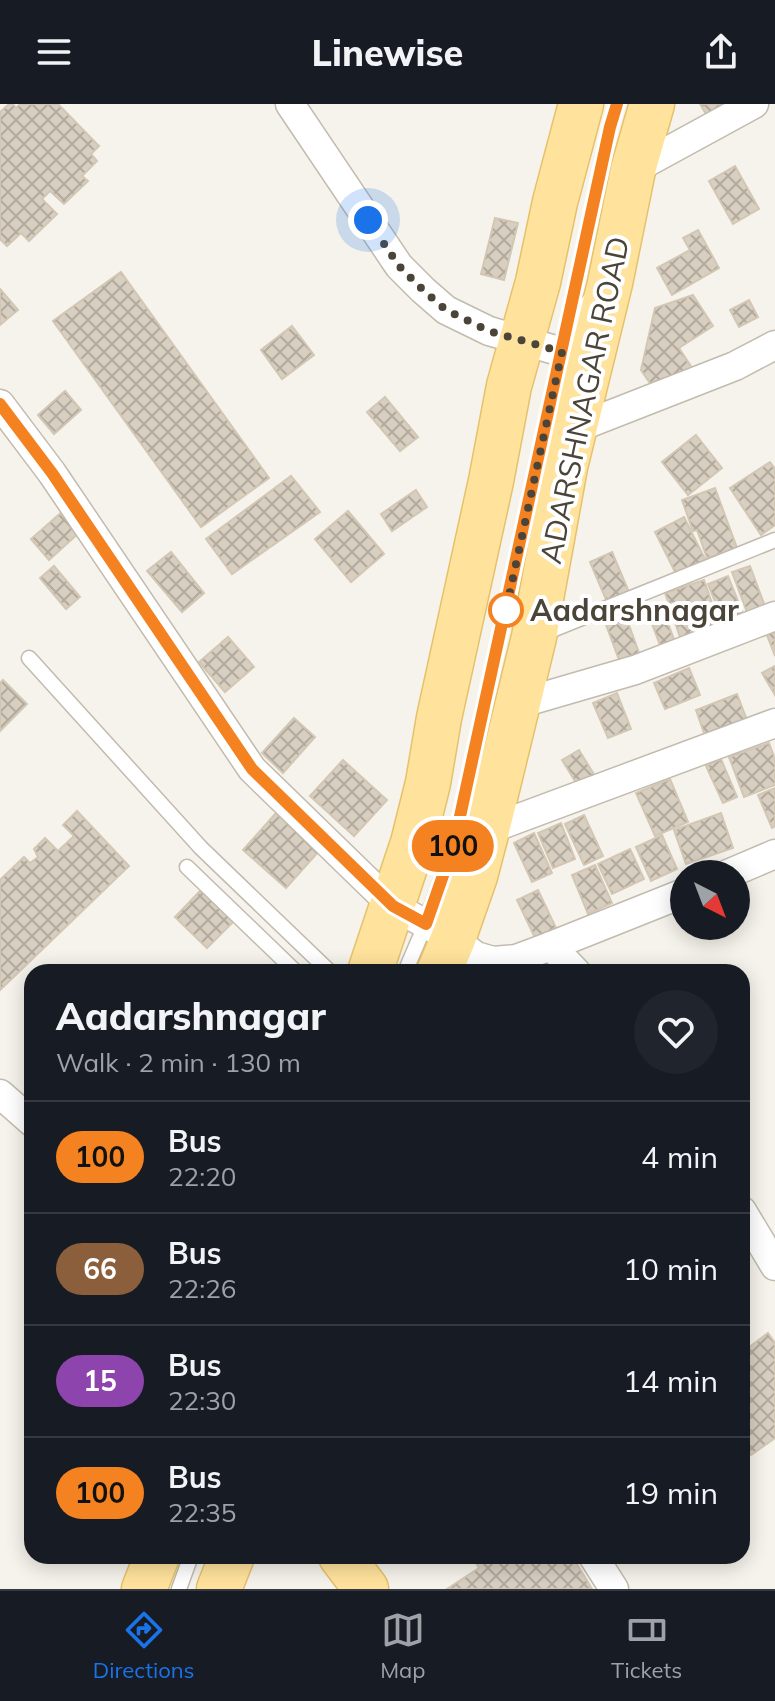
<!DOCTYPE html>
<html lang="en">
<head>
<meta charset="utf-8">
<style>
  :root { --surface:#171b24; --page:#20242c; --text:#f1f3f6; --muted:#9ea1a6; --line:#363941; --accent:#1a73e8 }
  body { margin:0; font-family:Mulish,sans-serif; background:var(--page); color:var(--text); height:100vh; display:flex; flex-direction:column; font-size:30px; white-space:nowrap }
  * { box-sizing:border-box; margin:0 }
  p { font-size:26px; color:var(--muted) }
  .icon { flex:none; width:44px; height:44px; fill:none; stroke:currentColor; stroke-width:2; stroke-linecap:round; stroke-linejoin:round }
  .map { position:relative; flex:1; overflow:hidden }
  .sheet { position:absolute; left:24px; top:860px; width:726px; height:600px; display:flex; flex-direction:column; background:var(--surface); border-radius:24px; box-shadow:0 4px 20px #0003 }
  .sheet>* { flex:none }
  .badge { padding:0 16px; border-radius:26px; font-size:28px; line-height:52px }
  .needle { width:52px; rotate:138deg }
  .tools { position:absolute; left:670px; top:756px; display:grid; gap:16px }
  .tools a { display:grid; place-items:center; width:80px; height:80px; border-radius:50%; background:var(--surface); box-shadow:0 4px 20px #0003; font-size:40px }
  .you { position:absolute; width:40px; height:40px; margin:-20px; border:6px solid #fff; border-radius:50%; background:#1a73e8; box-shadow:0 0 0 12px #1a73e833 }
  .map>.badge { position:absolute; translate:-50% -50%; box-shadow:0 0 0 4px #fff }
  .round { display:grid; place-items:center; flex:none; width:84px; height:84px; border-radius:42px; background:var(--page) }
  .headline { display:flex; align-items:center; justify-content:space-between; height:136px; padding:0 32px }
  h1 { font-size:38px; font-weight:800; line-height:60px }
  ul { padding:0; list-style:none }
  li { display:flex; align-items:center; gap:24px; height:112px; padding:0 32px; border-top:2px solid var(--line) }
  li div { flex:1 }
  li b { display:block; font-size:30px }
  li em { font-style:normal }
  li .badge { min-width:88px; font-weight:700; text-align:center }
  header { display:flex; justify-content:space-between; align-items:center; height:104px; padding:0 32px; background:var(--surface); font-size:36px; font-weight:800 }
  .tab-bar { display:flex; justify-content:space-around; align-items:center; height:112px; border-top:2px solid var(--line); background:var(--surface); font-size:22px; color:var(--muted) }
  .tab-bar a { display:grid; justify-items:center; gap:4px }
  .tab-bar .current { color:var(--accent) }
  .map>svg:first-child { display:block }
  .building { fill:url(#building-cross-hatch); stroke:#d3c7b4; stroke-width:2 }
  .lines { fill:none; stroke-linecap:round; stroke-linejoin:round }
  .lane-casing { stroke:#c2bbae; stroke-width:17 }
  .street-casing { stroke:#c2bbae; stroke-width:31 }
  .primary-casing { stroke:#e6c16a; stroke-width:47 }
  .lane { stroke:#fff; stroke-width:14 }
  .street { stroke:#fff; stroke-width:28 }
  .primary { stroke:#ffe39c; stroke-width:44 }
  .line-casing { stroke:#fff; stroke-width:18 }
  .line { stroke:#f58220; stroke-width:12 }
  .walk { stroke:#4b4439; stroke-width:8; stroke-dasharray:0 14.4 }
  .stop-dot { fill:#fff; stroke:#f58220; stroke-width:4 }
  .labels { text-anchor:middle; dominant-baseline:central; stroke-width:8; stroke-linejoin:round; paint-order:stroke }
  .street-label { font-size:30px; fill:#4b4439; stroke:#fff }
  .stop-label { font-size:30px; font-weight:bold; fill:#4b4439; stroke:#fff; text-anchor:start }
</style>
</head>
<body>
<header><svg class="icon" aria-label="menu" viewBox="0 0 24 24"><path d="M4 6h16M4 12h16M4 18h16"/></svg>Linewise<svg class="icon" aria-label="share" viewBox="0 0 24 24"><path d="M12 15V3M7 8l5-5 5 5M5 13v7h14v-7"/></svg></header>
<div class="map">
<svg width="775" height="1485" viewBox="0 0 775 1485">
  <defs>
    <pattern id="building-cross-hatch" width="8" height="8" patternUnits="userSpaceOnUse" patternTransform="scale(2)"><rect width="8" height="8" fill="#d8cfc1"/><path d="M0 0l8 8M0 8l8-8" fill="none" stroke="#b1aa9e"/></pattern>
  </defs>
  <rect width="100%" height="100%" fill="#f6f3ec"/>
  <g class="building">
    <path d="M9,0H13L16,4L20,0H58L99,42L91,50L97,57L82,72L88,77L64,100L50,87L42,95L57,110L29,137L21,129L7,142L0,135V42L2,40L0,38V8Z"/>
    <path d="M700,0H739L710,17Z"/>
    <path d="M735,62L759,105L733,120L709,77Z"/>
    <path d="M495,114L518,119L504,176L481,170Z"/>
    <path d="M698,126L719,164L672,191L657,164L690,146L683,134Z"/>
    <path d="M121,168L269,374L201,423L53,217Z"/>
    <path d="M0,185L18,206L0,221Z"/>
    <path d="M693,191L713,222L679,244L696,270L654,285L641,266L655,204Z"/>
    <path d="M749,196L758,213L739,223L730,206Z"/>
    <path d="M292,222L314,251L282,275L261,246Z"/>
    <path d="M65,287L81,306L54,330L38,311Z"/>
    <path d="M385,293L418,333L400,347L367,308Z"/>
    <path d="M696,331L722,364L688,391L662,358Z"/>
    <path d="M770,358L775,365V421L761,431L730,384Z"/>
    <path d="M291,372L320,408L232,470L206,435Z"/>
    <path d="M715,384L737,444L707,454L697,426L693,427L682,396Z"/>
    <path d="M416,386L427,403L392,427L381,410Z"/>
    <path d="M63,407L81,427L49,456L31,435Z"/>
    <path d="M348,407L384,450L351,478L315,435Z"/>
    <path d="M684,413L706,457L677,472L655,428Z"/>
    <path d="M171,448L204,489L182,508L147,467Z"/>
    <path d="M612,448L629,488L607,498L590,458Z"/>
    <path d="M54,462L80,493L66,505L40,474Z"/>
    <path d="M750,462L766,505L748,511L732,468Z"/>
    <path d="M728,472L746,517L726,525L708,480Z"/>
    <path d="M704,476L721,525L682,539L665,489Z"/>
    <path d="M660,499L677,543L663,549L646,504Z"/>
    <path d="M625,510L642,557L622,564L605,518Z"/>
    <path d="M775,522V552L765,526Z"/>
    <path d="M228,533L254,563L225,588L199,558Z"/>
    <path d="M775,562V591L762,569Z"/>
    <path d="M689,564L700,591L665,605L654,579Z"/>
    <path d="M3,576L27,600L0,627V579Z"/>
    <path d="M617,589L631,625L608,634L593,599Z"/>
    <path d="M737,590L747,616L705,632L696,606Z"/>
    <path d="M294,614L315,633L283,669L262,649Z"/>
    <path d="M769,639L775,655V681L744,693L729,653Z"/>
    <path d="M579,646L598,677L581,687L562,656Z"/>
    <path d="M721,655L737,693L723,699L706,662Z"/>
    <path d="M343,656L387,696L354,732L310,692Z"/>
    <path d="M670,675L688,718L655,732L636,689Z"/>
    <path d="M775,684V722L772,724L758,691Z"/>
    <path d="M77,707L129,762L0,886V776L24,753L30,759L38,753L34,745L45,734L58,747L74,732L63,721Z"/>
    <path d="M276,709L319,747L286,784L243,746Z"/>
    <path d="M721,709L733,744L686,760L674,726Z"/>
    <path d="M584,711L603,752L584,761L565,720Z"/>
    <path d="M561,719L575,755L553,764L538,729Z"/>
    <path d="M534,729L552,769L532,778L514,739Z"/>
    <path d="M662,731L677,765L651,777L636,743Z"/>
    <path d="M630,745L644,775L612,790L598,760Z"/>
    <path d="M595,761L612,799L588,810L572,771Z"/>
    <path d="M202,785L235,816L207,844L175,813Z"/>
    <path d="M538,786L556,824L535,834L517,796Z"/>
    <path d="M768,1229L775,1239V1334L751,1351L742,1338V1235L748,1244Z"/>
    <path d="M472,1452H572L592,1485H447L479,1464Z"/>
  </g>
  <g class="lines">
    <defs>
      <g id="lane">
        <path d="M542,530L775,436"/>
        <path d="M29,554L201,744L330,868"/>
        <path d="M187,763L296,868"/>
        <path d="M405,868L423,826L454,740L610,23L617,0"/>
        <path d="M179,1485L191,1452"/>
      </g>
      <g id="street">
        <path d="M290,0L399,162L423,186L446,206L489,227L562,248L596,199"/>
        <path d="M633,66L754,0"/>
        <path d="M0,300L52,369L252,665L393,802L453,835L476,852L493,857L516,855L551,842L684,789"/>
        <path d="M574,325L735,262L775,241"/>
        <path d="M518,600L635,566L775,512"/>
        <path d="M487,726L775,619"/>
        <path d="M728,770L775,750"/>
        <path d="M551,842L576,868"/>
        <path d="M0,990L32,1018"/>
        <path d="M742,1107L775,1162"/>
        <path d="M593,1452L614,1485"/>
      </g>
      <g id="primary">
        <path d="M370,868L413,739L428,679L439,614L491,377L509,282L538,178L555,98L581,0"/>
        <path d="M439,868L453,835L475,772L487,726L534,533L565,363L610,179L633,66L652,0"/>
        <path d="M341,1452L366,1485"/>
        <path d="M144,1485L157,1452"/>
        <path d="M219,1485L232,1452"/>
      </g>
    </defs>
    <use href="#lane" class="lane-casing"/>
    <use href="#street" class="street-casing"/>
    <use href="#primary" class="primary-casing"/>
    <use href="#lane" class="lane"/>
    <use href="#street" class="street"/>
    <use href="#primary" class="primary"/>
  </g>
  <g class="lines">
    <defs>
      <path id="line" d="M0,300L52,369L252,665L393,802L426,820L454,740L610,23L617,0"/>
    </defs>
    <use href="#line" class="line-casing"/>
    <use href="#line" class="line"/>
    <path class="walk" d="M368,116L399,162L423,186L446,206L489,227L562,248L506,506"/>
  </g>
  <circle class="stop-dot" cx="506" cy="506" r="16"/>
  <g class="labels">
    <g class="street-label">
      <text transform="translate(584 296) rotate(-78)">ADARSHNAGAR ROAD</text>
    </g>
    <g class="stop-label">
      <text x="530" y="506">Aadarshnagar</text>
    </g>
  </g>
</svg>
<div class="tools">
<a><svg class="needle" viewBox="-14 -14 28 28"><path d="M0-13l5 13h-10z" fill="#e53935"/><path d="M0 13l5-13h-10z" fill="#9ea1a6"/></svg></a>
</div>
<div class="you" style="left:368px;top:116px"></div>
<b class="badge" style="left:453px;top:742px;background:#f58220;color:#111">100</b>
<section class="sheet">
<div class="headline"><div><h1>Aadarshnagar</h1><p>Walk · 2 min · 130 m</p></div><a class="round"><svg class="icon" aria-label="heart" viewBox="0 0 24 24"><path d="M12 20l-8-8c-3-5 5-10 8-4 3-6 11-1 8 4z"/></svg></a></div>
<ul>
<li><span class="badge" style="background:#f58220;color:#111">100</span><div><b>Bus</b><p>22:20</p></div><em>4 min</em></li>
<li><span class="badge" style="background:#8b5e3c;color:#fff">66</span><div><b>Bus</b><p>22:26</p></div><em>10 min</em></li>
<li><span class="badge" style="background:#8e44ad;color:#fff">15</span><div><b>Bus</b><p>22:30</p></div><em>14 min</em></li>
<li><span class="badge" style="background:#f58220;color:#111">100</span><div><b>Bus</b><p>22:35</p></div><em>19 min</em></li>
</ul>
</section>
</div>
<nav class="tab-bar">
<a class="current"><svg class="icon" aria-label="directions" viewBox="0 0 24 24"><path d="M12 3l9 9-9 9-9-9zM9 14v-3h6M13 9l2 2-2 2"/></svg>Directions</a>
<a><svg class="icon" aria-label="map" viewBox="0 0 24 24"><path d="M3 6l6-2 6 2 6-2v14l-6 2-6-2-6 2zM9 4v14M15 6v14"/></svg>Map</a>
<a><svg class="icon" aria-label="tickets" viewBox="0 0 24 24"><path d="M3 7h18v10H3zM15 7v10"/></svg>Tickets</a>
</nav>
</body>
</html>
